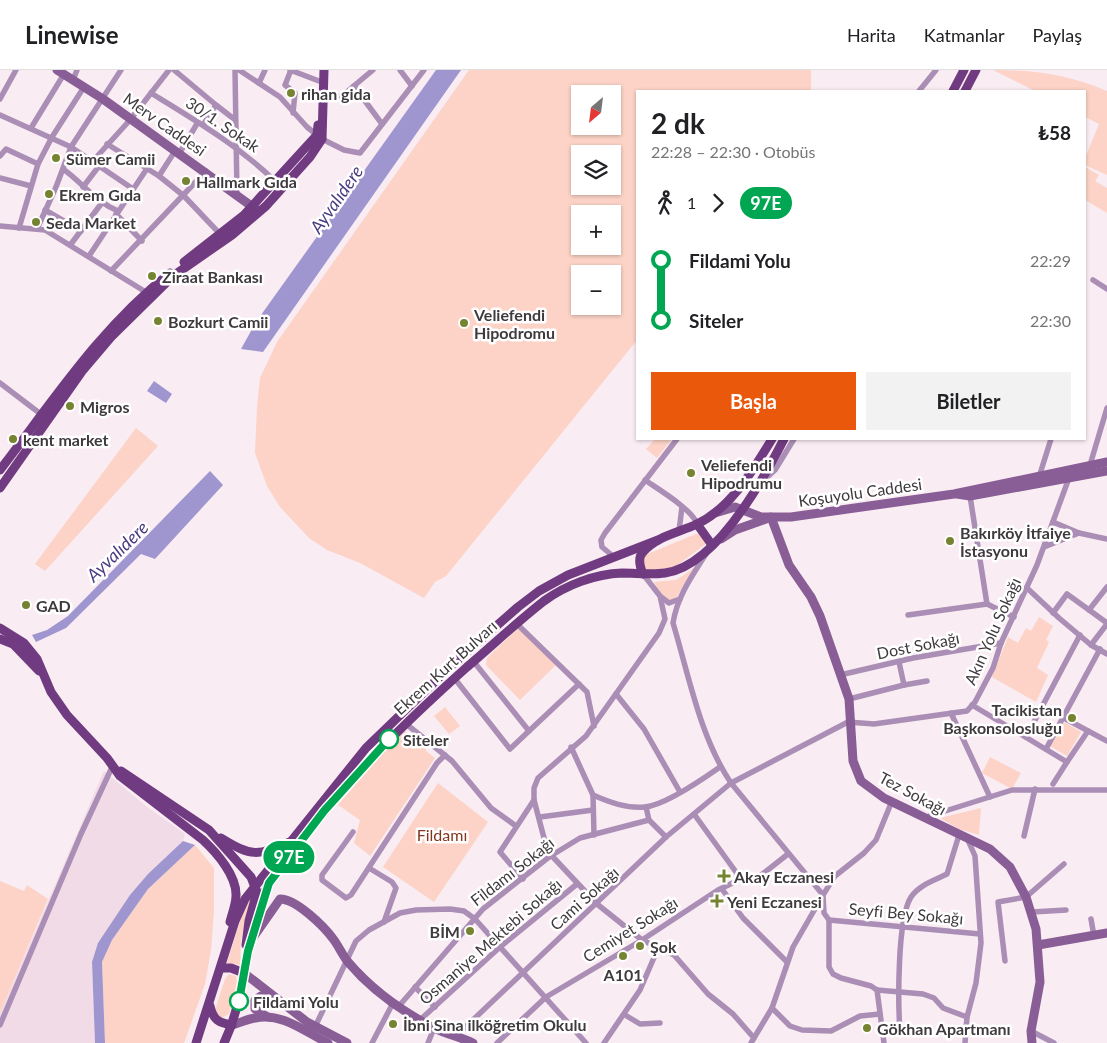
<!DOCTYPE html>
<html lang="tr">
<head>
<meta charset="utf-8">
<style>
  :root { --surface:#fff; --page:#f2f2f2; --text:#202124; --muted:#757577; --line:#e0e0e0; --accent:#ea580c }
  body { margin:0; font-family:Lato,sans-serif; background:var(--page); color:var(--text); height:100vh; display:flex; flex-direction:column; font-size:19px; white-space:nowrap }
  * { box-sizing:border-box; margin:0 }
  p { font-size:16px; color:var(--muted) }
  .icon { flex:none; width:28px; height:28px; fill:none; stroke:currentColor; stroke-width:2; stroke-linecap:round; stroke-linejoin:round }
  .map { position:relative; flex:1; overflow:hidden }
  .sheet { position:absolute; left:636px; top:20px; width:450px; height:350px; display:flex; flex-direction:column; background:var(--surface); border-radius:0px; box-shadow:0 1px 4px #0004 }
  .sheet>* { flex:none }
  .badge { padding:0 10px; border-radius:16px; font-size:18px; line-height:32px }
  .needle { width:32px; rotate:208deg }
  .buttons { position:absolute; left:571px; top:15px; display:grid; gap:10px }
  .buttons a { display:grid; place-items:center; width:50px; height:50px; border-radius:0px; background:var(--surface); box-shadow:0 1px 4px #0004; font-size:25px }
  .map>.badge { position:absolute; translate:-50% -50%; box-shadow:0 0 0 2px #fff }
  .legs { display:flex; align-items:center; gap:8px; height:55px; padding:0 15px; font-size:16px }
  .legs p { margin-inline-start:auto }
  .headline { display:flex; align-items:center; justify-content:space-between; height:85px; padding:0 15px }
  h1 { font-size:28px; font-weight:700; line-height:38px }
  .button { display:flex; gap:10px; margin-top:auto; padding:10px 15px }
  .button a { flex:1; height:58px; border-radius:0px; background:var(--accent); color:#fff; font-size:20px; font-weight:700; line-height:58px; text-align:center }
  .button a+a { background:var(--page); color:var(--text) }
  ul { padding:0 15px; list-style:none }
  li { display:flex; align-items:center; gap:18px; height:60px; font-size:19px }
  li i { display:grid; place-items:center; width:8px; height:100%; margin:0 6px; background:currentColor }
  li i::after { content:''; width:12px; height:12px; margin:-6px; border:4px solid; border-radius:50%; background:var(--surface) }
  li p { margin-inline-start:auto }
  li:first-child i { background:linear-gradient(#0000 50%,currentColor 0) }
  li:last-child i { background:linear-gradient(currentColor 50%,#0000 0) }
  header { display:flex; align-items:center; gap:30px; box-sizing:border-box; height:70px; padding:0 25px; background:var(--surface); border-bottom:1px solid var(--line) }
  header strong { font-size:24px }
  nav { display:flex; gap:28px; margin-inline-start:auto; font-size:18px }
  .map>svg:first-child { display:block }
  .built { fill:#f0dbe6 }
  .green { fill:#fcd3c6; fill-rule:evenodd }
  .water { fill:#9f96d0 }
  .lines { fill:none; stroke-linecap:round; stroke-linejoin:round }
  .street { stroke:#ab8eb5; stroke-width:5.5 }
  .secondary { stroke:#895e97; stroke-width:9 }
  .primary { stroke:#703b80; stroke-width:9 }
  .line-1-casing { stroke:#fff; stroke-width:11 }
  .line-1 { stroke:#00a651; stroke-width:8 }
  .poi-dot { fill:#768432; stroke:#fff; stroke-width:2 }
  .stop-1-dot { fill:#fff; stroke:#00a651; stroke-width:2.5 }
  .labels { text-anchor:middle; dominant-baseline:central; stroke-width:5; stroke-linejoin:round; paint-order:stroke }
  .poi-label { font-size:16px; font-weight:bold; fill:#3f3a3d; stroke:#fff; text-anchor:start }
  .street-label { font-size:16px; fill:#3f3a3d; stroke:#fff }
  .stop-label { font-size:16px; font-weight:bold; fill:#3f3a3d; stroke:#fff; text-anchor:start }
  .park-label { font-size:16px; fill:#84361d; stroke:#fff }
  .water-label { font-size:18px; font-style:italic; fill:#4b3c82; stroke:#fff }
</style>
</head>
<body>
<header>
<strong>Linewise</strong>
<nav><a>Harita</a><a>Katmanlar</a><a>Paylaş</a></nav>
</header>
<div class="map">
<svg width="1107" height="973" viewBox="0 0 1107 973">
  <rect width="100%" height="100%" fill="#faecf3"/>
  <path class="built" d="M104,701L146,736L185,764L183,771L148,804L92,892L95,973H0V943Z"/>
  <g class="green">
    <path d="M469,0H811V21H638L637,270L446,506L435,512L424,528L360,493L327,480L309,468L280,437L267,416L255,383L257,337L260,308L277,272ZM580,24H612V56H580ZM580,84H612V116H580ZM580,144H612V176H580ZM580,204H612V236H580Z"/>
    <path d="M993,0C1033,0 1070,5 1107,21V105L1085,95V88L1099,54L1085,47V21H1035Z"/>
    <path d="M1085,97L1099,105L1095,111L1107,118V143L1085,130Z"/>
    <path d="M136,358L158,376L45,501L35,494Z"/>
    <path d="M655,369H672L657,388L646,379Z"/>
    <path d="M696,464H699L707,473L679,494L668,499L647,500L644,497L643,487L645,485Z"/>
    <path d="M697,496L674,531C663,532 659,520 654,512L676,510Z"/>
    <path d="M1039,547L1053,556L1046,570L1049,572L1037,598L1048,605L1036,632L992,607L1008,567L1018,573L1026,558L1031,561Z"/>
    <path d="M519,557L556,595L520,630L486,595L487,588Z"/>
    <path d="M445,637L460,656L449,664L434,646Z"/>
    <path d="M1064,652L1081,662L1067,686L1050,676Z"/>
    <path d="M403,660L424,673L426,681L435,688L370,786L354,773L360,750L338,735Z"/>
    <path d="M990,687L1021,703L1012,719L982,703Z"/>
    <path d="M438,713L488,752L434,832L383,797Z"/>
    <path d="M981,738L979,765L959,759L940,748Z"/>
    <path d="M195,775L214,798V841L211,880L205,914L184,973H105L102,892L112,870L148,819Z"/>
    <path d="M0,811L24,821L27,815L48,829L0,943Z"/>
    <path d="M252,823L241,870L240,895L227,893L242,844Z"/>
    <path d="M229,904L236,906L237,912L229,944L221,948L215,940L225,909Z"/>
  </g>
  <g class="water">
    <path d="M436,0H461L263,282L241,279L256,252Z"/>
    <path d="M154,311L172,324L166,333L147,321Z"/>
    <path d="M210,401L223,415L155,489L141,484L66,558L36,572L32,565L47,560L68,546Z"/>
    <path d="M183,771L195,775L148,819L112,870L102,892L105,973H95L92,892L98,873L130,825L148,804Z"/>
  </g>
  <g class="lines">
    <g class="street">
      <path d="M174,0L216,35"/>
      <path d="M235,0L237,125"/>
      <path d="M239,0L280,27L307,57L322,69L344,80L360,83L424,0"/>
      <path d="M290,0L319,11"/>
      <path d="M291,0L285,15L295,23L293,43"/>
      <path d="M400,0L412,16"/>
      <path d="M73,10L77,0"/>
      <path d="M259,13L265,0"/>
      <path d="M354,16L382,54"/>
      <path d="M919,21L936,0"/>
      <path d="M151,23C195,50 239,76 276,112"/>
      <path d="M0,29L16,0"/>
      <path d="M324,31L343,25L373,0"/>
      <path d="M0,45L71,77L133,119"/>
      <path d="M203,55L216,35L234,49"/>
      <path d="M31,58L64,4"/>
      <path d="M107,74L159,106L184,126L220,164"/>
      <path d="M179,84L198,52"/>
      <path d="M0,86L6,79L38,94"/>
      <path d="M92,92L130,50L169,0"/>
      <path d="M63,99C83,113 94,131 118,141"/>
      <path d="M159,106L175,81"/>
      <path d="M0,108L31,116"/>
      <path d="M83,117L99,96"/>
      <path d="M45,140L81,161"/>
      <path d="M116,144L142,171"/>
      <path d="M0,156L45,160L149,224"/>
      <path d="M19,158L38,94L52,67L84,17"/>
      <path d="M37,159L56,117L71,77L121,0"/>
      <path d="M71,174L101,134"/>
      <path d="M89,186L146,100"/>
      <path d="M111,201L206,101"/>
      <path d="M1093,210L1107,219"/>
      <path d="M0,313L42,345"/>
      <path d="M1090,395L1107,338"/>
      <path d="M1039,407L1051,369"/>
      <path d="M645,410C658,419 693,440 697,454"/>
      <path d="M764,410L775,400L794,369"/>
      <path d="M970,426L987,534"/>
      <path d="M1053,452L1079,463"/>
      <path d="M679,461L682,437"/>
      <path d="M1044,477L1079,463L1107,469"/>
      <path d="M706,484C692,506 677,527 673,553C689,606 700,667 731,713L823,825L824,843L829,850V897L833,904L841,908L871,916L877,920"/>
      <path d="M614,487L602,477L601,470L605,463L677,369"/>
      <path d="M1027,518L1059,548L1091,575L1107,584"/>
      <path d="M661,527L669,533L680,529"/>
      <path d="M1089,540L1107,517"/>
      <path d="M1053,543L1067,524L1107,553"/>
      <path d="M908,545L987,534L1014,547"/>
      <path d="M517,554L587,622L594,656"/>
      <path d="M1091,575L1107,554"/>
      <path d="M474,592L529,661L579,614"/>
      <path d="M840,605L913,588L1001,573"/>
      <path d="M455,609L510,679L529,661"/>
      <path d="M904,615L927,611"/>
      <path d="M616,624L644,659L680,722"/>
      <path d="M849,629L904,615L899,592"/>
      <path d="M972,635L1067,692L1088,661"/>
      <path d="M951,643L990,727"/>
      <path d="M1064,648L1107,671"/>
      <path d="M405,653L452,691L491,738L516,756"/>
      <path d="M1026,667L1080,565"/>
      <path d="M571,677L593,725L594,765"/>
      <path d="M1046,679L1100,579"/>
      <path d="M1053,714L1067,692"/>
      <path d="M593,725C609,732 627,739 645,737C665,735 703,709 720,697"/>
      <path d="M646,737L649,750L666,767"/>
      <path d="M694,744L741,809"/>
      <path d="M540,747L593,740"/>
      <path d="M926,747L1012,720H1107"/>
      <path d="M353,762L322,805V810L346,828L351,825L437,693L445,685"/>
      <path d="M1024,766L1035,719"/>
      <path d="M552,786L597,834L642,870L674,885L708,924L733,944L754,968"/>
      <path d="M549,787L534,730V718L538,708L586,666L659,563L665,549L660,526L643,504"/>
      <path d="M369,798L392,812L396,818L384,852"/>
      <path d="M523,809L500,782L534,730"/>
      <path d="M722,819L743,848L787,892"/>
      <path d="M1032,842L1066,840"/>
      <path d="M1091,849L1094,866"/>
      <path d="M829,850L980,864"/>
      <path d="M1005,891L998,832L1026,827L1064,794"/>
      <path d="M415,917L435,937"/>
      <path d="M877,920L923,924L934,928L943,938L967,947"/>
      <path d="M877,920L884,973"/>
      <path d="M399,936L483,839L549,787L580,768L649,750"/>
      <path d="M772,938L790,956L802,960L831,961L860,946L880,944"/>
      <path d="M625,945L640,954L660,953"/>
      <path d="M421,949L500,877L577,814"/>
      <path d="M0,955L81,764L113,695"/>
      <path d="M315,957L356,871L369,860L400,843L416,840L450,839L464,841L475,849L586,973"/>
      <path d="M900,961C898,934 897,849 911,827C919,815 935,810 947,804L959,765"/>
      <path d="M1031,961L1054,973"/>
      <path d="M457,965L666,767L731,713L848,652L874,654L967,641L975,632L993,598L1001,573L1037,495L1069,408"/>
      <path d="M372,973L393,933"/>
      <path d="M428,973L434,958"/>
      <path d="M497,973L546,927L642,870L718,820L741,809L760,806L788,784"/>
      <path d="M604,973L640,920L659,876"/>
      <path d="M751,973L772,938L793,877L823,825L835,806L864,783L876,770L892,731"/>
      <path d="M965,973L967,947L976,913L981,873L975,786L967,768"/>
    </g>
    <g class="secondary">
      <path d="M57,0L103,29L257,140"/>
      <path d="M957,424L970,426L1107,401"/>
      <path d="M715,443L735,437L761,447H791L954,424L1107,392"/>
      <path d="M771,447L789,495L811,527L820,546L849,629L853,691L861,711L884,728L990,779L1010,797L1026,827L1036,859L1040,912L1031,961L1032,973"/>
      <path d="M721,469L735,460L766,449"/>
      <path d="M252,869L280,829C296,829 324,856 334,870C339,877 343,886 348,892C371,919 403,942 434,958C446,964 460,967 473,973"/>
      <path d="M1038,875L1107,863"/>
      <path d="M244,903L307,952L347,973"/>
      <path d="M266,946L255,939V930L261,926L273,932"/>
      <path d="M232,955C240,953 247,949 255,948C282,942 305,962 328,973"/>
    </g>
    <g class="primary">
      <path d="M953,21L964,0"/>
      <path d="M965,21L976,0"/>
      <path d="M184,192L244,145L317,65L318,55"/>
      <path d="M0,400C53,331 101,257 170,203"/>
      <path d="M0,418L83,300L111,267L173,206L232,165L266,136L310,87L322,69L324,0"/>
      <path d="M697,454L712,475"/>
      <path d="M643,504C640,497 637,488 643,482C657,466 678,463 697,454C731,438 753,400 772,369"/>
      <path d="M0,558L24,573L37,589L51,622L67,645L107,688L120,706L203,770C217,783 237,806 236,826C236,834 232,844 230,852"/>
      <path d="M0,569L13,574L39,601"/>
      <path d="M121,701L209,760L251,807L257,822L249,851L246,875"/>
      <path d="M221,768C252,787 257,786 290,772"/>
      <path d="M221,898H231L244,903"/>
      <path d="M210,936C213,950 219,953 232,955"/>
      <path d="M196,973L235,851L245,829L366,678L452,595L518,537L539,521L568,505L658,470"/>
      <path d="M224,973C247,924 245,867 267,817C275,798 293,781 306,764C355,701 408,650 467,597C493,575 517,552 544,531C566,515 595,504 622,503C636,503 651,505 665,503C716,496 763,410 784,369"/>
    </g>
  </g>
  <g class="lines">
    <defs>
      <path id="line-1" d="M239,931L248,881L269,813L324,741L389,669"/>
    </defs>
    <use href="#line-1" class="line-1-casing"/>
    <use href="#line-1" class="line-1"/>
  </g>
  <g class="poi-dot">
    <circle cx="291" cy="23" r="5"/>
    <circle cx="56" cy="88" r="5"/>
    <circle cx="186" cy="111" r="5"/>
    <circle cx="49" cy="124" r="5"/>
    <circle cx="36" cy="152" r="5"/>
    <circle cx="152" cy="206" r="5"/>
    <circle cx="158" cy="251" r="5"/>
    <circle cx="464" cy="253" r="5"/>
    <circle cx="70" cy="336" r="5"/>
    <circle cx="13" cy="369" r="5"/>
    <circle cx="691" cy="403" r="5"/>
    <circle cx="950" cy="471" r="5"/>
    <circle cx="26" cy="535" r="5"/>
    <circle cx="1072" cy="648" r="5"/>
    <path d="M721.5 798.5h5v5h5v5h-5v5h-5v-5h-5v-5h5z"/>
    <path d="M714.5 823.5h5v5h5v5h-5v5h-5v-5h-5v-5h5z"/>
    <circle cx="470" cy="861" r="5"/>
    <circle cx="640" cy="876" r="5"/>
    <circle cx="623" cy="886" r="5"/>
    <circle cx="393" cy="954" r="5"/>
    <circle cx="867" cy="958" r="5"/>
  </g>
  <g class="stop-1-dot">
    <circle cx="389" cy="669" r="9"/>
    <circle cx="239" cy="931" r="9"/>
  </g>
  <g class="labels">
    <g class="poi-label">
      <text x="301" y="23">rihan gida</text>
      <text x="66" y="88">Sümer Camii</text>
      <text x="196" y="111">Hallmark Gıda</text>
      <text x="59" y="124">Ekrem Gıda</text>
      <text x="46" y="152">Seda Market</text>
      <text x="162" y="206">Ziraat Bankası</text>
      <text x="474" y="244">Veliefendi<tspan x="474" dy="18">Hipodromu</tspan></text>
      <text x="168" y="251">Bozkurt Camii</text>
      <text x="80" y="336">Migros</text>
      <text x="23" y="369">kent market</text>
      <text x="701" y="394">Veliefendi<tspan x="701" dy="18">Hipodrumu</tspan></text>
      <text x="960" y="462">Bakırköy İtfaiye<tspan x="960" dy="18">İstasyonu</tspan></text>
      <text x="36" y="535">GAD</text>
      <text x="1062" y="639" text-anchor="end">Tacikistan<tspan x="1062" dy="18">Başkonsolosluğu</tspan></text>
      <text x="734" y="806">Akay Eczanesi</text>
      <text x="727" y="831">Yeni Eczanesi</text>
      <text x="460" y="861" text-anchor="end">BİM</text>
      <text x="650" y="876">Şok</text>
      <text x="623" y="904" text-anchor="middle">A101</text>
      <text x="403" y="954">İbni Sina ilköğretim Okulu</text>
      <text x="877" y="958">Gökhan Apartmanı</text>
    </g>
    <g class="street-label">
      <text transform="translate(165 54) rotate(35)">Merv Caddesi</text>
      <text transform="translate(223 54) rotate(34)">30/1. Sokak</text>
      <text transform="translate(860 422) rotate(-8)">Koşuyolu Caddesi</text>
      <text transform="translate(992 561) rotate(-66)">Akın Yolu Sokağı</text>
      <text transform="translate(918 575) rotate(-11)">Dost Sokağı</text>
      <text transform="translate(445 597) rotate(-42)">Ekrem Kurt Bulvarı</text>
      <text transform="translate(913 723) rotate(28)">Tez Sokağı</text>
      <text transform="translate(512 801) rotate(-38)">Fildamı Sokağı</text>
      <text transform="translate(584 828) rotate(-42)">Cami Sokağı</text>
      <text transform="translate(906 843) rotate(5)">Seyfi Bey Sokağı</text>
      <text transform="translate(630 859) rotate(-32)">Cemiyet Sokağı</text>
      <text transform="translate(490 871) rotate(-41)">Osmaniye Mektebi Sokağı</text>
    </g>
    <g class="stop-label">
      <text x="403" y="669">Siteler</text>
      <text x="253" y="931">Fildami Yolu</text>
    </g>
    <g class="park-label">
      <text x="442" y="764">Fildamı</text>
    </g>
    <g class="water-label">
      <text transform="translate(336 129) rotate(-55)">Ayvalıdere</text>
      <text transform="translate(117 481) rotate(-44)">Ayvalıdere</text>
    </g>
  </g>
</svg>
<div class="buttons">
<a><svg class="needle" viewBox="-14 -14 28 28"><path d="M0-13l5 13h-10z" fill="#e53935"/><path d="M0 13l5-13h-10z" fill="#757577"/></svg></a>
<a><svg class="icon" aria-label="layers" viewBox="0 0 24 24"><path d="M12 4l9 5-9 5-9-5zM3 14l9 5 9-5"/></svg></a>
<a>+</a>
<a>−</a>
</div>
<b class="badge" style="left:289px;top:787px;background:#00a651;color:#fff">97E</b>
<section class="sheet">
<div class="headline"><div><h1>2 dk</h1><p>22:28 – 22:30 · Otobüs</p></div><b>₺58</b></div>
<div class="legs"><svg class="icon" aria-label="walk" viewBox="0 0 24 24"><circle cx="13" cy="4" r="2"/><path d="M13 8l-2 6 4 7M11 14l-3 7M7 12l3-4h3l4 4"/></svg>1<svg class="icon" aria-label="forward" viewBox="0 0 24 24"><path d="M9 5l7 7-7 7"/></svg><b class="badge" style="background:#00a651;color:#fff">97E</b></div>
<ul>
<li><i style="color:#00a651"></i><b>Fildami Yolu</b><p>22:29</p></li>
<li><i style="color:#00a651"></i><b>Siteler</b><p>22:30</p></li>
</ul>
<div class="button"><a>Başla</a><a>Biletler</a></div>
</section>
</div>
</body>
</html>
